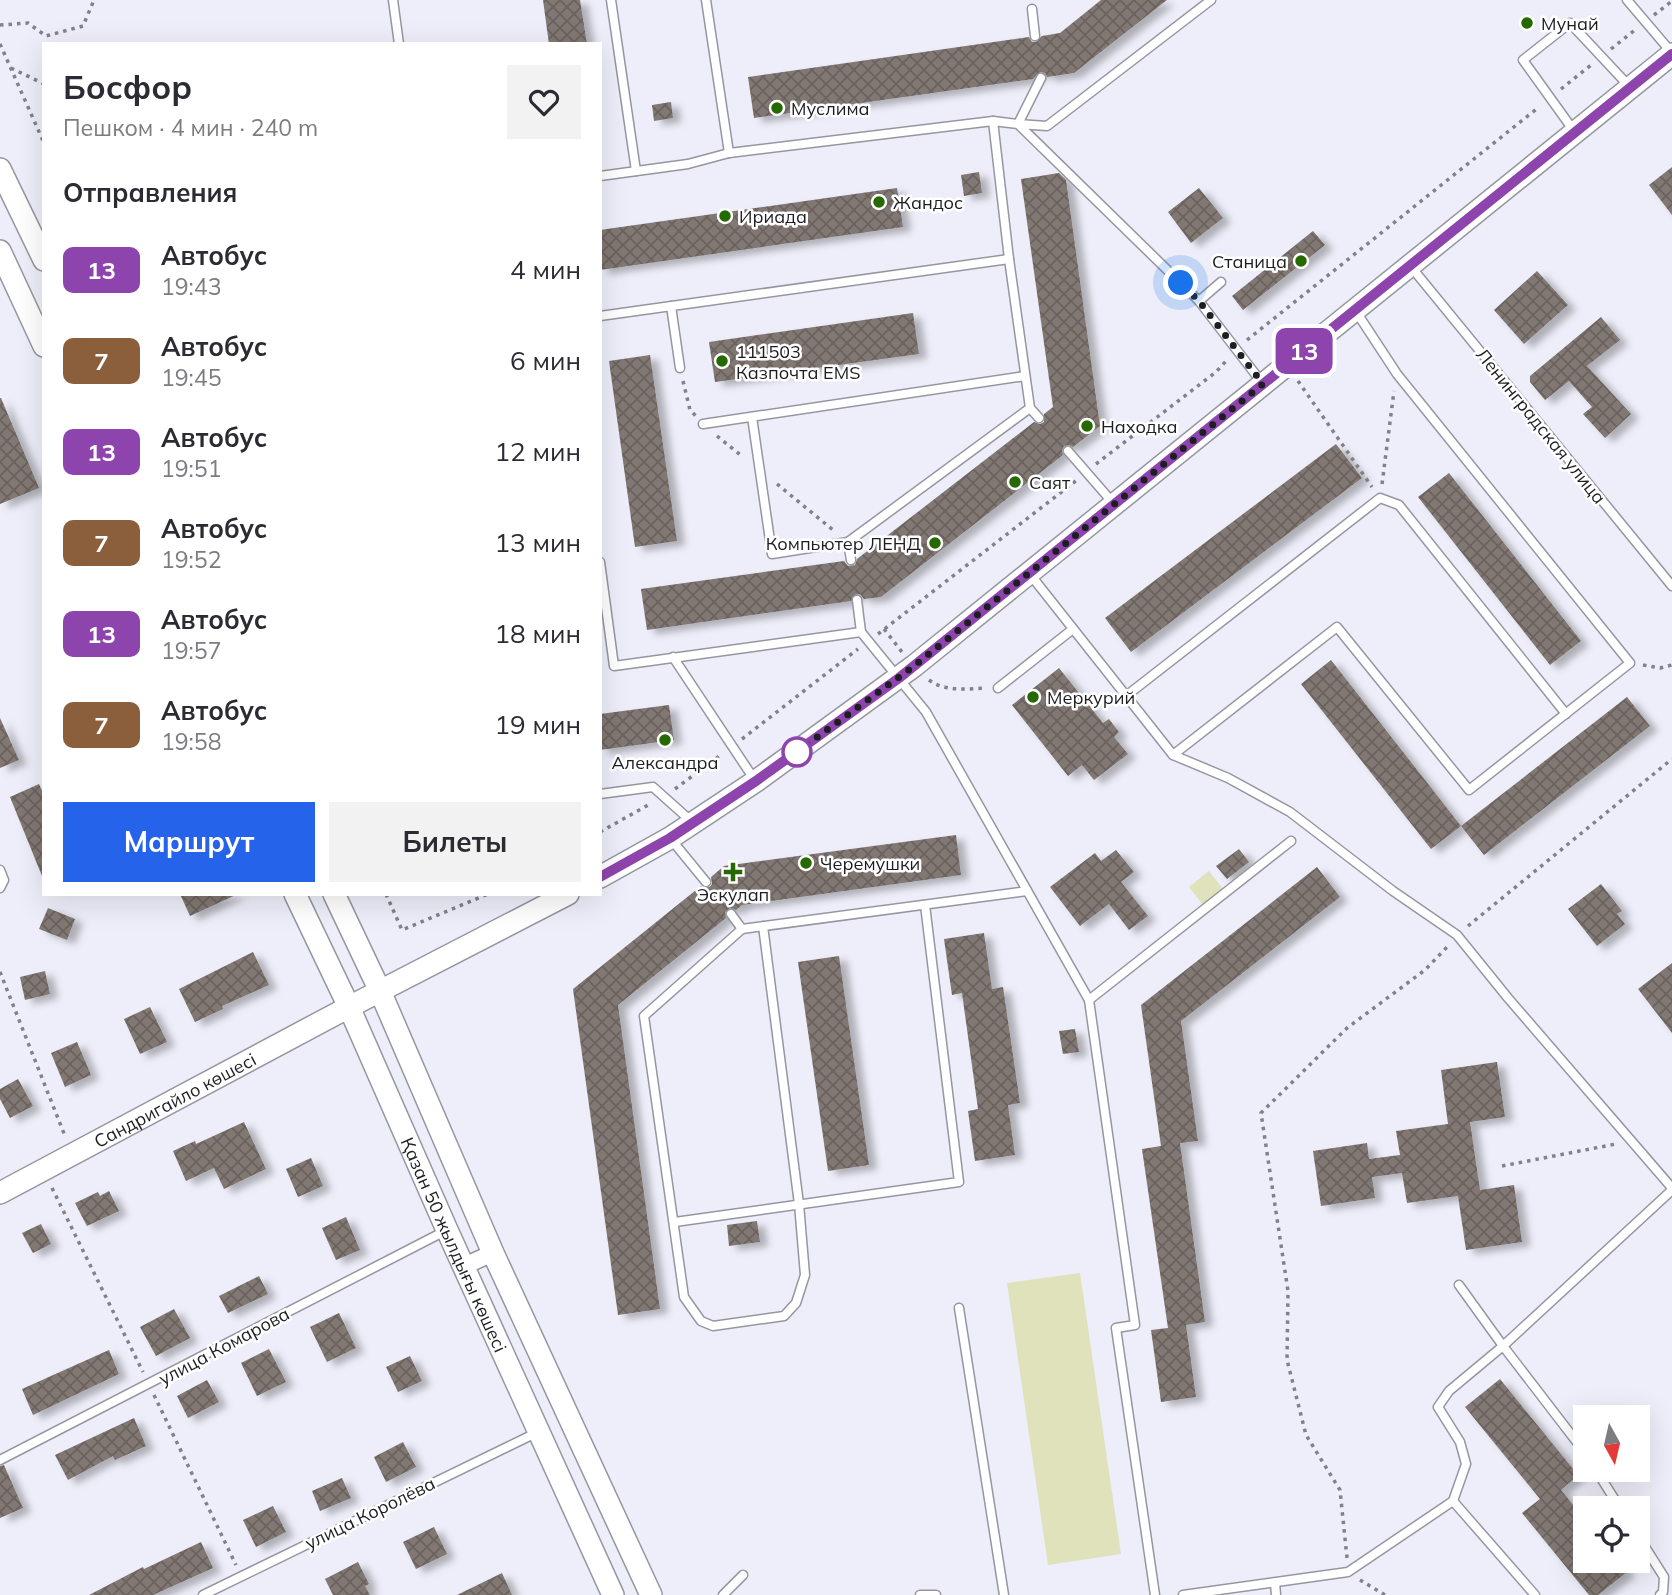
<!DOCTYPE html>
<html lang="ru">
<head>
<meta charset="utf-8">
<style>
  :root { --surface:#fff; --page:#f2f2f3; --text:#2b2b33; --muted:#7c7c81; --accent:#2563eb }
  body { margin:0; font-family:Mulish,sans-serif; background:var(--page); color:var(--text); height:100vh; display:flex; flex-direction:column; font-size:26px; white-space:nowrap }
  * { box-sizing:border-box; margin:0 }
  p { font-size:23px; color:var(--muted) }
  .icon { flex:none; width:38px; height:38px; fill:none; stroke:currentColor; stroke-width:2; stroke-linecap:round; stroke-linejoin:round }
  .map { position:relative; flex:1; overflow:hidden }
  .sheet { position:absolute; left:42px; top:42px; width:560px; height:854px; display:flex; flex-direction:column; background:var(--surface); border-radius:0px; box-shadow:0 7px 28px #0002 }
  .sheet>* { flex:none }
  .badge { padding:0 14px; border-radius:10px; font-size:24px; line-height:46px }
  .needle { width:46px; rotate:172deg }
  .tools { position:absolute; left:1573px; top:1405px; display:grid; gap:14px }
  .tools a { display:grid; place-items:center; width:77px; height:77px; border-radius:0px; background:var(--surface); box-shadow:0 7px 28px #0002; font-size:35px }
  .you { position:absolute; width:35px; height:35px; margin:-18px; border:5px solid #fff; border-radius:50%; background:#1a73e8; box-shadow:0 0 0 10px #1a73e833 }
  .map>.badge { position:absolute; translate:-50% -50%; box-shadow:0 0 0 4px #fff }
  h2 { padding:0 21px; font-size:26px; line-height:63px }
  .round { display:grid; place-items:center; flex:none; width:74px; height:74px; border-radius:0px; background:var(--page) }
  .head { display:flex; align-items:center; justify-content:space-between; height:119px; padding:0 21px }
  h1 { font-size:33px; font-weight:700; line-height:52px }
  .primary-button { display:flex; gap:14px; margin-top:auto; padding:14px 21px }
  .primary-button a { flex:1; height:80px; border-radius:0px; background:var(--accent); color:#fff; font-size:28px; font-weight:700; line-height:80px; text-align:center }
  .primary-button a+a { background:var(--page); color:var(--text) }
  ul { padding:0; list-style:none }
  li { display:flex; align-items:center; gap:21px; height:91px; padding:0 21px }
  li div { flex:1 }
  li b { display:block; font-size:26px }
  li em { font-style:normal }
  li .badge { min-width:77px; font-weight:700; text-align:center }
  .map>svg:first-child { display:block }
  .green { fill:#dfe2ba }
  .building { fill:url(#building-cross-hatch); filter:url(#shadow) }
  .lines { fill:none; stroke-linecap:round; stroke-linejoin:round }
  .service-casing { stroke:#9596a0; stroke-width:11 }
  .minor-casing { stroke:#9596a0; stroke-width:19 }
  .tertiary-casing { stroke:#9596a0; stroke-width:24 }
  .path { stroke:#808189; stroke-width:3.5; stroke-dasharray:3.5 5; stroke-linecap:butt }
  .service { stroke:#fff; stroke-width:8 }
  .minor { stroke:#fff; stroke-width:16 }
  .tertiary { stroke:#fff; stroke-width:21 }
  .line-casing { stroke:#fff; stroke-width:16 }
  .line { stroke:#8e44ad; stroke-width:10 }
  .walk { stroke:#1d1e22; stroke-width:7; stroke-dasharray:0 12.6 }
  .poi-dot { fill:#256900; stroke:#fff; stroke-width:2.5 }
  .stop-dot { fill:#fff; stroke:#8e44ad; stroke-width:3.5 }
  .labels { text-anchor:middle; dominant-baseline:central; stroke-width:5; stroke-linejoin:round; paint-order:stroke }
  .poi-label { font-size:18px; fill:#1d1e22; stroke:#fff; text-anchor:start }
  .street-label { font-size:18px; fill:#1d1e22; stroke:#fff }
</style>
</head>
<body>
<div class="map">
<svg width="1672" height="1595" viewBox="0 0 1672 1595">
  <defs>
    <pattern id="building-cross-hatch" width="8" height="8" patternUnits="userSpaceOnUse" patternTransform="scale(1.75)"><rect width="8" height="8" fill="#827873"/><path d="M0 0l8 8M0 8l8-8" fill="none" stroke="#6a625e"/></pattern>
    <filter id="shadow"><feDropShadow dx="8" dy="4.5" stdDeviation="3.5" flood-color="#0004"/></filter>
  </defs>
  <rect width="100%" height="100%" fill="#edeef9"/>
  <g class="green">
    <path d="M1209,871L1223,889L1203,905L1189,887Z"/>
    <path d="M1080,1273L1121,1554L1048,1565L1007,1283Z"/>
  </g>
  <g class="building">
    <path d="M543,0H580L587,44H549Z"/>
    <path d="M1101,0H1167L1074,73L1047,77L1045,73L1040,72L1033,79L754,118L748,77L1029,37L1032,42H1036L1042,36L1060,33Z"/>
    <path d="M671,102L673,118L654,121L652,105Z"/>
    <path d="M1672,167V215L1649,185Z"/>
    <path d="M979,172L982,193L964,196L961,175Z"/>
    <path d="M1059,173L1066,180L1100,426L1073,447L1069,445L1064,446L1062,450L1063,455L881,597L864,599L860,594H856L851,601L647,630L641,589L844,561L848,566L855,565L857,559L1034,422L1040,424L1044,422V414L1053,407L1021,179Z"/>
    <path d="M897,188L903,227L600,270V230Z"/>
    <path d="M1199,188L1223,218L1191,243L1168,212Z"/>
    <path d="M1313,231L1325,245L1243,310L1232,296Z"/>
    <path d="M1537,271L1568,305L1524,344L1494,310Z"/>
    <path d="M913,313L919,354L715,382L709,342Z"/>
    <path d="M1601,317L1620,340L1587,366L1631,414L1605,438L1583,414L1592,407L1569,381L1545,400L1530,382V376Z"/>
    <path d="M650,355L677,541L635,547L609,361Z"/>
    <path d="M1,398L39,488L0,504V398Z"/>
    <path d="M1336,444L1362,478L1131,652L1105,618Z"/>
    <path d="M1449,473L1581,641L1550,665L1418,497Z"/>
    <path d="M1331,660L1461,826L1431,849L1301,684Z"/>
    <path d="M1059,668L1103,723L1109,719L1119,732L1114,737L1128,754L1094,780L1082,765L1068,776L1012,705Z"/>
    <path d="M1627,697L1650,726L1484,855L1461,826Z"/>
    <path d="M669,705L674,740L600,750V714Z"/>
    <path d="M0,718L19,760L0,768Z"/>
    <path d="M39,784L44,795L42,876L10,797Z"/>
    <path d="M956,835L961,875L742,905L736,910L730,908L725,912L726,918L618,1005L660,1309L618,1315L573,989L701,886L704,888L710,887L712,884L711,877L724,866Z"/>
    <path d="M1239,849L1249,862L1227,879L1216,866Z"/>
    <path d="M1116,850L1134,872L1121,882L1148,916L1129,930L1109,904L1080,926L1050,887L1095,853L1101,861Z"/>
    <path d="M1317,867L1340,897L1181,1021L1198,1141L1180,1143L1205,1322L1186,1325L1196,1397L1161,1402L1151,1330L1168,1328L1142,1149L1161,1146L1141,1005Z"/>
    <path d="M1601,884L1622,911L1617,914L1625,924L1597,946L1568,909Z"/>
    <path d="M180,894H238L190,916Z"/>
    <path d="M48,908L75,919L67,940L39,929Z"/>
    <path d="M984,933L992,989L1003,987L1020,1103L1008,1105L1015,1155L975,1161L968,1111L978,1109L962,993L952,995L944,939Z"/>
    <path d="M253,952L269,985L222,1006L223,1009L195,1022L179,989Z"/>
    <path d="M839,956L869,1165L828,1171L798,962Z"/>
    <path d="M1672,963V1033L1638,989Z"/>
    <path d="M45,971L50,994L25,1000L20,977Z"/>
    <path d="M150,1007L167,1042L140,1054L124,1019Z"/>
    <path d="M1075,1029L1079,1052L1063,1054L1059,1031Z"/>
    <path d="M77,1042L91,1075L65,1087L51,1053Z"/>
    <path d="M1497,1062L1505,1117L1470,1122L1480,1190L1514,1185L1522,1242L1466,1250L1458,1196L1407,1203L1402,1173L1372,1177L1375,1198L1321,1206L1313,1151L1367,1143L1369,1159L1400,1155L1396,1131L1448,1124L1441,1070Z"/>
    <path d="M18,1079L33,1106L10,1118L0,1099V1089Z"/>
    <path d="M244,1122L266,1169L224,1189L214,1168L186,1181L173,1151L195,1141L196,1144Z"/>
    <path d="M311,1158L323,1186L298,1197L286,1169Z"/>
    <path d="M109,1191L119,1211L87,1226L75,1203L98,1192L100,1196Z"/>
    <path d="M346,1217L360,1250L336,1260L322,1228Z"/>
    <path d="M757,1221L760,1242L729,1246L727,1225Z"/>
    <path d="M41,1224L51,1244L33,1253L22,1233Z"/>
    <path d="M259,1276L268,1294L228,1313L219,1296Z"/>
    <path d="M174,1309L190,1338L156,1356L140,1327Z"/>
    <path d="M339,1313L356,1348L327,1362L310,1327Z"/>
    <path d="M269,1349L286,1382L257,1396L241,1363Z"/>
    <path d="M109,1350L119,1374L33,1415L22,1389Z"/>
    <path d="M410,1356L422,1381L398,1392L386,1367Z"/>
    <path d="M1500,1379L1578,1475L1561,1490L1586,1521V1561H1618L1627,1572L1598,1595H1589L1522,1513L1540,1499L1465,1407Z"/>
    <path d="M207,1380L219,1402L188,1418L177,1396Z"/>
    <path d="M134,1418L146,1446L115,1460L113,1456L68,1480L55,1455Z"/>
    <path d="M403,1442L416,1467L386,1482L374,1457Z"/>
    <path d="M4,1465L23,1508L0,1518V1466Z"/>
    <path d="M342,1478L351,1498L320,1511L312,1491Z"/>
    <path d="M273,1506L286,1532L256,1547L243,1520Z"/>
    <path d="M434,1527L447,1554L416,1569L403,1542Z"/>
    <path d="M201,1542L213,1568L153,1595H89L143,1567L144,1569Z"/>
    <path d="M358,1562L369,1584L365,1586L370,1595H333L325,1579Z"/>
    <path d="M502,1573L512,1595H457Z"/>
  </g>
  <g class="lines">
    <defs>
      <g id="service">
        <path d="M393,0L399,44"/>
        <path d="M611,0L636,171"/>
        <path d="M706,0L729,153"/>
        <path d="M1627,0L1672,53"/>
        <path d="M1032,9L1035,36"/>
        <path d="M1041,78L1018,124L1047,126L1211,0"/>
        <path d="M993,121L1009,259L1030,408L1039,418"/>
        <path d="M1574,131L1523,60L1570,23L1628,85"/>
        <path d="M600,176L688,164L729,153L993,121L1018,124L1199,301L1263,384"/>
        <path d="M1412,268L1672,586"/>
        <path d="M1199,301L1221,282"/>
        <path d="M671,306L680,368"/>
        <path d="M600,316L1009,259"/>
        <path d="M752,417L772,554L848,542L1030,408"/>
        <path d="M703,424L1025,376"/>
        <path d="M1068,451L1114,504"/>
        <path d="M848,542L851,560"/>
        <path d="M600,562L614,666L861,632L926,712L1089,1000L1135,1325L1116,1328L1155,1595"/>
        <path d="M1029,573L1173,755L1337,627L1469,790L1630,663L1397,374L1355,310"/>
        <path d="M857,600L861,632"/>
        <path d="M673,657L754,779"/>
        <path d="M998,688L1073,629"/>
        <path d="M1126,696L1380,498L1399,505L1566,714"/>
        <path d="M1173,755L1228,778L1290,812L1393,891L1457,935L1508,998L1672,1188"/>
        <path d="M600,794L653,787L691,821"/>
        <path d="M670,838L706,882"/>
        <path d="M0,870L4,880L0,888"/>
        <path d="M731,914L742,929"/>
        <path d="M763,926L799,1204L805,1275L796,1303L784,1316L713,1326L701,1321L684,1297L644,1016L742,929L1027,891"/>
        <path d="M1089,1000L1291,841"/>
        <path d="M675,1222L959,1182L925,905"/>
        <path d="M1459,1285L1503,1346L1672,1190"/>
        <path d="M959,1308L1004,1595"/>
        <path d="M0,1460L447,1230"/>
        <path d="M1596,1470L1620,1508"/>
        <path d="M1453,1501L1535,1595"/>
        <path d="M1638,1536L1664,1577L1663,1592L1660,1595"/>
        <path d="M1275,1583L1276,1595"/>
        <path d="M203,1595L538,1432"/>
        <path d="M723,1595L743,1575"/>
        <path d="M920,1595H936"/>
        <path d="M1183,1595L1348,1572L1453,1501L1466,1464L1460,1442L1438,1407L1449,1391L1503,1346L1586,1454"/>
      </g>
      <path id="minor" d="M464,1266L493,1253"/>
      <g id="tertiary">
        <path d="M0,169L44,260"/>
        <path d="M0,251L44,346"/>
        <path d="M600,877L670,838L756,781L914,666L1672,54"/>
        <path id="s1" d="M295,894L349,1007L447,1230L613,1595"/>
        <path d="M334,894L380,991L493,1253L651,1595"/>
        <path id="s2" d="M0,1193L349,1007L568,894"/>
      </g>
    </defs>
    <use href="#service" class="service-casing"/>
    <use href="#minor" class="minor-casing"/>
    <use href="#tertiary" class="tertiary-casing"/>
    <g class="path">
      <path d="M1654,15L1672,1"/>
      <path d="M0,25L28,23L46,36L83,26L94,0"/>
      <path d="M0,44L44,143"/>
      <path d="M1611,49L1635,30"/>
      <path d="M11,68L44,84"/>
      <path d="M1561,89L1591,65"/>
      <path d="M1247,340L1539,107"/>
      <path d="M683,381L690,410L696,416"/>
      <path d="M1298,381L1372,487"/>
      <path d="M717,436L743,457"/>
      <path d="M1096,464L1216,372L1227,360"/>
      <path d="M777,484L833,530"/>
      <path d="M1382,484L1394,391"/>
      <path d="M884,629L902,652"/>
      <path d="M878,634L1077,480"/>
      <path d="M1643,665L1660,668L1672,665"/>
      <path d="M929,680C945,692 968,689 986,688"/>
      <path d="M742,739L858,649"/>
      <path d="M675,789L722,754"/>
      <path d="M600,832L650,804"/>
      <path d="M386,894L402,930L488,894"/>
      <path d="M1468,926L1672,759"/>
      <path d="M0,972L65,1136"/>
      <path d="M1502,1166L1616,1144"/>
      <path d="M52,1188L143,1372"/>
      <path d="M154,1395L236,1565"/>
      <path d="M1347,1558L1340,1490L1306,1435L1287,1360L1288,1291L1261,1113L1347,1028L1425,970L1450,944"/>
      <path d="M1360,1580L1385,1595"/>
    </g>
    <use href="#service" class="service"/>
    <use href="#minor" class="minor"/>
    <use href="#tertiary" class="tertiary"/>
  </g>
  <g class="lines">
    <defs>
      <path id="line" d="M600,877L670,838L756,781L899,678L1672,54"/>
    </defs>
    <use href="#line" class="line-casing"/>
    <use href="#line" class="line"/>
    <path class="walk" d="M797,752L914,666L1263,384L1199,301L1181,283"/>
  </g>
  <g class="poi-dot">
    <circle cx="1527" cy="23" r="7"/>
    <circle cx="777" cy="108" r="7"/>
    <circle cx="879" cy="202" r="7"/>
    <circle cx="725" cy="216" r="7"/>
    <circle cx="1301" cy="261" r="7"/>
    <circle cx="722" cy="361" r="7"/>
    <circle cx="1087" cy="426" r="7"/>
    <circle cx="1015" cy="482" r="7"/>
    <circle cx="935" cy="543" r="7"/>
    <circle cx="1033" cy="697" r="7"/>
    <circle cx="665" cy="740" r="7"/>
    <circle cx="806" cy="863" r="7"/>
    <path d="M729.5 861.5h7v7h7v7h-7v7h-7v-7h-7v-7h7z"/>
  </g>
  <circle class="stop-dot" cx="797" cy="752" r="14"/>
  <g class="labels">
    <g class="poi-label">
      <text x="1541" y="23">Мунай</text>
      <text x="791" y="108">Муслима</text>
      <text x="893" y="202">Жандос</text>
      <text x="739" y="216">Ириада</text>
      <text x="1287" y="261" text-anchor="end">Станица</text>
      <text x="736" y="351">111503<tspan x="736" dy="21">Казпочта EMS</tspan></text>
      <text x="1101" y="426">Находка</text>
      <text x="1029" y="482">Саят</text>
      <text x="921" y="543" text-anchor="end">Компьютер ЛЕНД</text>
      <text x="1047" y="697">Меркурий</text>
      <text x="665" y="762" text-anchor="middle">Александра</text>
      <text x="820" y="863">Черемушки</text>
      <text x="733" y="894" text-anchor="middle">Эскулап</text>
    </g>
    <g class="street-label">
      <text transform="translate(1541 426) rotate(51)">Ленинградская улица</text>
      <text stroke="none"><textPath href="#s2" startOffset="198">Сандригайло көшесі</textPath></text>
      <text stroke="none"><textPath href="#s1" startOffset="385">Қазан 50 жылдығы көшесі</textPath></text>
      <text transform="translate(224 1346) rotate(-28)">улица Комарова</text>
      <text transform="translate(370 1513) rotate(-26)">улица Королёва</text>
    </g>
  </g>
</svg>
<div class="tools">
<a><svg class="needle" viewBox="-14 -14 28 28"><path d="M0-13l5 13h-10z" fill="#e53935"/><path d="M0 13l5-13h-10z" fill="#7c7c81"/></svg></a>
<a><svg class="icon" aria-label="locate" viewBox="0 0 24 24"><circle cx="12" cy="12" r="6"/><path d="M12 2v4M12 18v4M2 12h4M18 12h4"/></svg></a>
</div>
<div class="you" style="left:1181px;top:283px"></div>
<b class="badge" style="left:1304px;top:351px;background:#8e44ad;color:#fff">13</b>
<section class="sheet">
<div class="head"><div><h1>Босфор</h1><p>Пешком · 4 мин · 240 m</p></div><a class="round"><svg class="icon" aria-label="heart" viewBox="0 0 24 24"><path d="M12 20l-8-8c-3-5 5-10 8-4 3-6 11-1 8 4z"/></svg></a></div>
<h2>Отправления</h2>
<ul>
<li><span class="badge" style="background:#8e44ad;color:#fff">13</span><div><b>Автобус</b><p>19:43</p></div><em>4 мин</em></li>
<li><span class="badge" style="background:#8b5e3c;color:#fff">7</span><div><b>Автобус</b><p>19:45</p></div><em>6 мин</em></li>
<li><span class="badge" style="background:#8e44ad;color:#fff">13</span><div><b>Автобус</b><p>19:51</p></div><em>12 мин</em></li>
<li><span class="badge" style="background:#8b5e3c;color:#fff">7</span><div><b>Автобус</b><p>19:52</p></div><em>13 мин</em></li>
<li><span class="badge" style="background:#8e44ad;color:#fff">13</span><div><b>Автобус</b><p>19:57</p></div><em>18 мин</em></li>
<li><span class="badge" style="background:#8b5e3c;color:#fff">7</span><div><b>Автобус</b><p>19:58</p></div><em>19 мин</em></li>
</ul>
<div class="primary-button"><a>Маршрут</a><a>Билеты</a></div>
</section>
</div>
</body>
</html>
